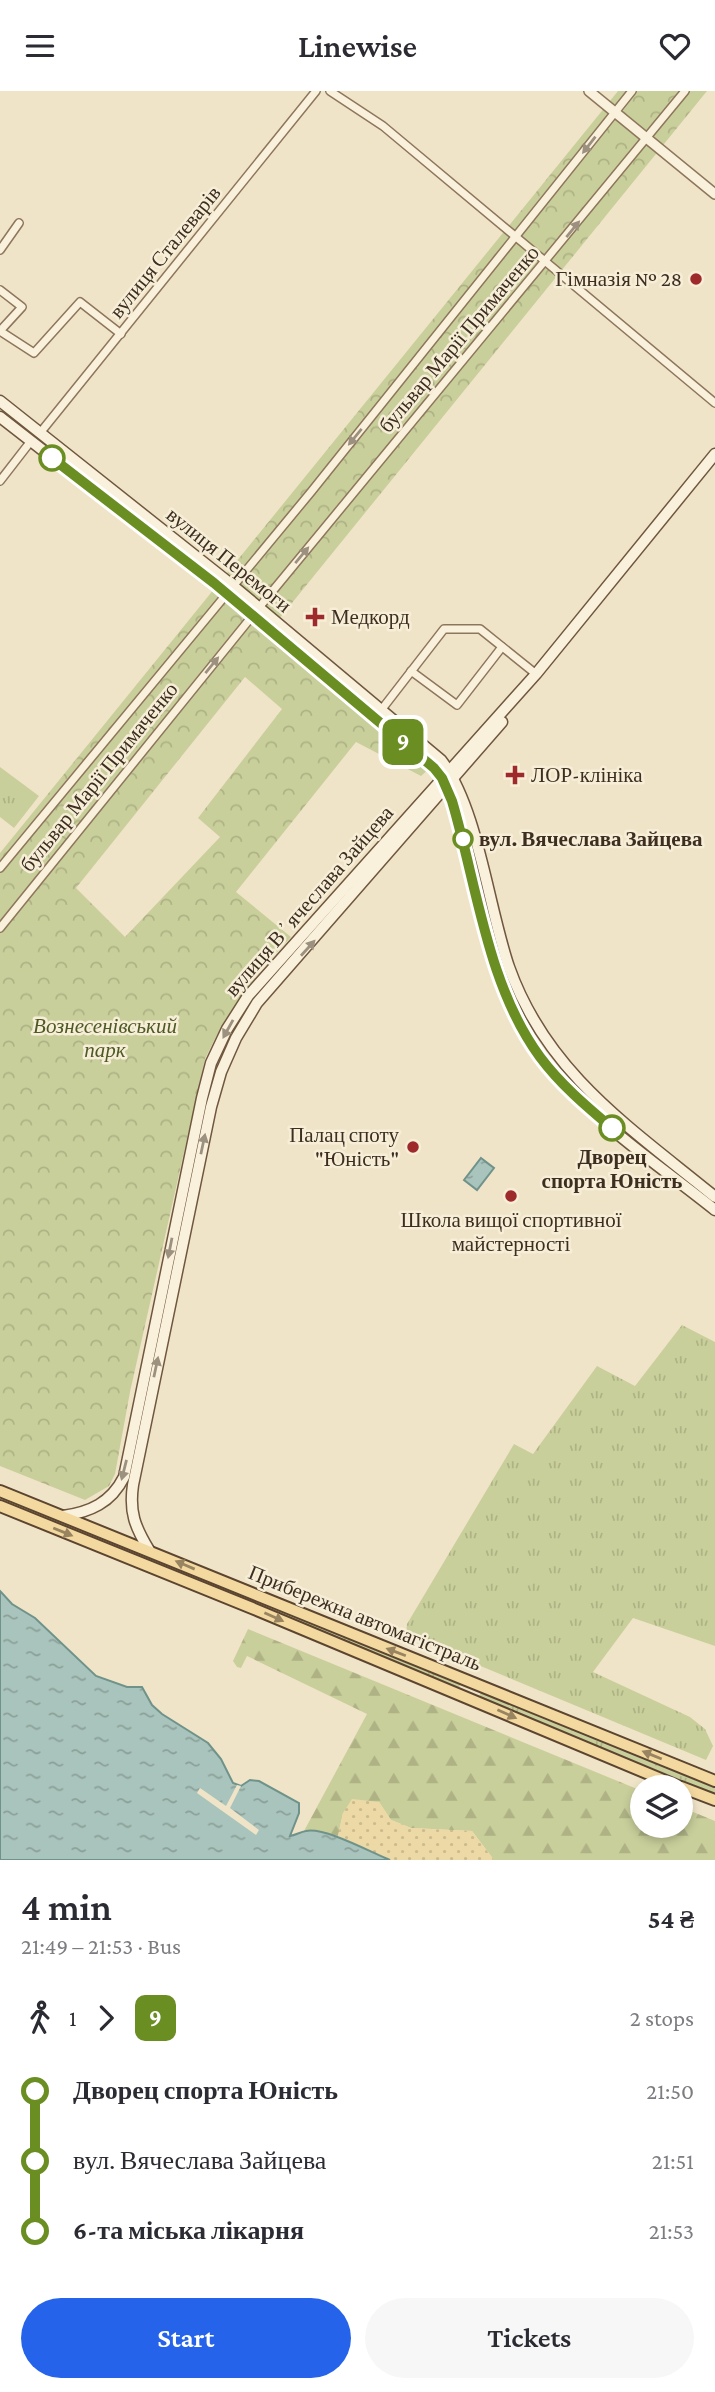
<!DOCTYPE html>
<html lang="en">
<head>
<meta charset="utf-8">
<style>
  :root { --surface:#fff; --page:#f7f7f7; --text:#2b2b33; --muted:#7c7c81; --accent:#2563eb }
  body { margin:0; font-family:"Crimson Pro",serif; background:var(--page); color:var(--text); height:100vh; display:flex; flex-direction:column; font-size:26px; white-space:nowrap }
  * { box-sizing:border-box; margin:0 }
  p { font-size:23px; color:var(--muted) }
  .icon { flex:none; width:38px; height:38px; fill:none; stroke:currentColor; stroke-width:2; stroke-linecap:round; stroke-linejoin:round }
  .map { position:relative; height:1769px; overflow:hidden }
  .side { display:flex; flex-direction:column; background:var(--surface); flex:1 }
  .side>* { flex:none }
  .badge { padding:0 14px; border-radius:10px; font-size:24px; line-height:46px }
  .fabs { position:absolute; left:630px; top:1684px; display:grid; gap:14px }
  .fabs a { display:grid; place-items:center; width:63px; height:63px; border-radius:50%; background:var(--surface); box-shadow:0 4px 10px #0003; font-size:35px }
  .map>.badge { position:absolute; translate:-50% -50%; box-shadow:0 0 0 4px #fff }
  .legs { display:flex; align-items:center; gap:10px; height:77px; padding:0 21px; font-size:23px }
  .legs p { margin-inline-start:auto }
  .headline { display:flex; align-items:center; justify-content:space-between; height:119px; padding:0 21px }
  h1 { font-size:38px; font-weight:600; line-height:52px }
  .action { display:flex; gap:14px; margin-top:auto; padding:14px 21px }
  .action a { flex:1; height:80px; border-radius:42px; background:var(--accent); color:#fff; font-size:28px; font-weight:600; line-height:80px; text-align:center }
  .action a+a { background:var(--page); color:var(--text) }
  ul { padding:0 21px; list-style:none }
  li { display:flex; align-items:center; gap:24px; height:70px; font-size:26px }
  li i { display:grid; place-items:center; width:10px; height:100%; margin:0 9px; background:currentColor }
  li i::after { content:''; width:18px; height:18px; margin:-9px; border:5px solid; border-radius:50%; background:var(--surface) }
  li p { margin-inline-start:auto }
  li:first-child i { background:linear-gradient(#0000 50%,currentColor 0) }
  li:last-child i { background:linear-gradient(currentColor 50%,#0000 0) }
  header { display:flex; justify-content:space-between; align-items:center; height:91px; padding:0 21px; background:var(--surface); font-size:32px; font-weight:600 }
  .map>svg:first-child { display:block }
  .grass { fill:url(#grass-tufts) }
  .forest { fill:url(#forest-firs) }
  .sand { fill:url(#sand-dots) }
  .park { fill:url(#park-crowns); fill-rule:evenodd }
  .water { fill:url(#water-ripples); stroke:#6f938a; stroke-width:2 }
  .pier { fill:#f0e4c8 }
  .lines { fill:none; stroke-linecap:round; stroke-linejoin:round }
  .minor-casing { stroke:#8d765c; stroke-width:10 }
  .tertiary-casing { stroke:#8d765c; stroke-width:12 }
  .secondary-casing { stroke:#6f573f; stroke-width:13 }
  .primary-casing { stroke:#5b4430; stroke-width:14 }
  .minor { stroke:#faf1dc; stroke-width:7 }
  .tertiary { stroke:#faf1dc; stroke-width:9 }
  .secondary { stroke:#faf1dc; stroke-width:10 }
  .primary { stroke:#f3d9a0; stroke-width:10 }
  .oneway { fill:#9c907e }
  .oneway2 { fill:#988460 }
  .line-1-casing { stroke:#fff; stroke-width:16 }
  .line-1 { stroke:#6b8e23; stroke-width:10 }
  .poi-dot { fill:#9e2a2b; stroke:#f7eed8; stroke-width:2.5 }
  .stop-1-dot { fill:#fff; stroke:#6b8e23; stroke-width:3.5 }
  .labels { text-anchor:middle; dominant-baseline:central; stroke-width:5; stroke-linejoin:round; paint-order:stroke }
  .street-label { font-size:21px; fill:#3d2e20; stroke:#f7eed8 }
  .poi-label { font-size:21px; fill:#3d2e20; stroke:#f7eed8; text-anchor:end }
  .stop-label { font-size:21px; font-weight:bold; fill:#3d2e20; stroke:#f7eed8; text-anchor:start }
  .park-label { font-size:21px; font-style:italic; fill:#4d5a26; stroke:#f7eed8 }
</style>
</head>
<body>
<header><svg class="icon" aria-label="menu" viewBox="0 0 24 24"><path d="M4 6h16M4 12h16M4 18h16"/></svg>Linewise<svg class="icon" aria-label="heart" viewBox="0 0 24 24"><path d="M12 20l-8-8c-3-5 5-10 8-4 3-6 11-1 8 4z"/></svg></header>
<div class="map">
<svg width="715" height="1769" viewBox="0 0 715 1769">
  <defs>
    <pattern id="grass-tufts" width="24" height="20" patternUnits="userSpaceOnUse" patternTransform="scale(1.75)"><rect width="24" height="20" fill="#c9cf9b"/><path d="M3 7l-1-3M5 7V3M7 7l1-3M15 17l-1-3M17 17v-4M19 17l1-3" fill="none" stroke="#aeb285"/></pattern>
    <pattern id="forest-firs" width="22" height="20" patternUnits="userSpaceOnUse" patternTransform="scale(1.75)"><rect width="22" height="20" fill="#c9cf9b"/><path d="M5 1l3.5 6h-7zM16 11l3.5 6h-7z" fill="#aeb285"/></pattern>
    <pattern id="sand-dots" width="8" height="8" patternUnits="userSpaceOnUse" patternTransform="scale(1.75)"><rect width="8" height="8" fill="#ecd9a5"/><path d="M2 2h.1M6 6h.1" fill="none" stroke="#cbbb8e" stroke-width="1.8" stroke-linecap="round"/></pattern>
    <pattern id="park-crowns" width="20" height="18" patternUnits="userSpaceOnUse" patternTransform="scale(1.75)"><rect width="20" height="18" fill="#c9cf9b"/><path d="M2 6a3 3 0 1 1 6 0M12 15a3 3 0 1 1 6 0" fill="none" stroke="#aeb285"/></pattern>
    <pattern id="water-ripples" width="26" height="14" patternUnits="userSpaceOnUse" patternTransform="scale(1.75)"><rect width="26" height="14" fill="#a9c4bc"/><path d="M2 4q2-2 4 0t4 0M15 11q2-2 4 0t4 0" fill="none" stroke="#8ba098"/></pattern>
  </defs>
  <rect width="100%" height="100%" fill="#f0e4c8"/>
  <g class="grass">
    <path d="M0,676L39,705L14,737L0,726Z"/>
    <path d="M682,1234L715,1251V1555L633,1527L593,1581L690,1626L705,1638L713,1655L706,1669L406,1544L407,1533L514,1353L533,1363L597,1275L635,1295Z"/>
    <path d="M0,1406L441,1586L461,1593L458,1598L0,1410Z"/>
    <path d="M481,1601L715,1697V1703L479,1606Z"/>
  </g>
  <path class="forest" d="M248,1538L642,1700V1734H681V1716L715,1730V1769H494L472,1740L411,1737L391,1729L379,1711L343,1722L338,1745L304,1740L367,1623L247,1565L241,1577L237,1576L233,1570Z"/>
  <path class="sand" d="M352,1708L379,1711L391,1729L411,1737L472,1740L494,1769H390L368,1762L338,1745L343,1722Z"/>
  <path class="park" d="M618,0H707L266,544L430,677L421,685L356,651L236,801L291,846C252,888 230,915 205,968L130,1301L115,1383L109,1395L85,1409L0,1375V762ZM245,586L282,618L198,727L220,746L125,846L76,797Z"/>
  <g class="water">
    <path d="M481,1067L494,1077L477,1099L464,1089Z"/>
    <path d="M0,1500L12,1513L35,1527L96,1585L127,1596H142L152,1614L162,1623L208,1652L221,1668L233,1692L241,1695L250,1689L259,1690L299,1712V1722L290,1745C296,1744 300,1741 306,1740C325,1736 370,1761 390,1769H0Z"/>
  </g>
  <path class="pier" d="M237,1694L241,1695L230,1717L259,1739L256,1744L197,1702L200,1697L226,1715Z"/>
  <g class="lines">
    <defs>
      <g id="minor">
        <path d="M330,0L383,35L715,312"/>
        <path d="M0,159L19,132"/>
        <path d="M0,199L22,216L0,240"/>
        <path d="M0,240L34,262L80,211L121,243"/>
        <path d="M40,342L316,0"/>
        <path d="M0,390L31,350"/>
        <path d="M411,580L457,614L502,556"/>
        <path d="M382,618L444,538H480L536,583"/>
        <path d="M0,777L311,401L632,0"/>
        <path d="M0,837L266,508L685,0"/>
      </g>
      <path id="tertiary" d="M589,0L715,103"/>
      <g id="secondary">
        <path d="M0,310L232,494L441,669C478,717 488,815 509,876C547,983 631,1037 715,1106"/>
        <path d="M0,326L225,501L434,677L442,687L452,711C472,777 486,870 517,929C561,1011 644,1062 715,1119"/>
        <path d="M63,1425C90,1421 111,1412 124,1386L202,1007L211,972L227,938L248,905L536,583L715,363"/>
        <path d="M149,1459C135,1436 129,1421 133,1394L211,1016L221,981L236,947L257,912L502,631"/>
      </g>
      <g id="primary">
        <path d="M0,1400L715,1690"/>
        <path d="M0,1415L252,1517L680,1696"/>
        <path d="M681,1696L715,1709"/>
      </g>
    </defs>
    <use href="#minor" class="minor-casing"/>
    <use href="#tertiary" class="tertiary-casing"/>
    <use href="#secondary" class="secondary-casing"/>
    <use href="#primary" class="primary-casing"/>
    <use href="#minor" class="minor"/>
    <use href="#tertiary" class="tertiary"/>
    <use href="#secondary" class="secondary"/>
    <use href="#primary" class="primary"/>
  </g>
  <defs><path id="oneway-solid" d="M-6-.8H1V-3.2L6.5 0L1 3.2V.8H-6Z" transform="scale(1.75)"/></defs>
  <g class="oneway">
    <use href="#oneway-solid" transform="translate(589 54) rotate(128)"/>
    <use href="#oneway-solid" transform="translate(573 138) rotate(-51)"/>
    <use href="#oneway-solid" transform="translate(355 346) rotate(129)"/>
    <use href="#oneway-solid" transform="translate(302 464) rotate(-50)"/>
    <use href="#oneway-solid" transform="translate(212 574) rotate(-51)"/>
    <use href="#oneway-solid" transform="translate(308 857) rotate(-48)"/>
    <use href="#oneway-solid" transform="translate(228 938) rotate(119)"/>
    <use href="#oneway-solid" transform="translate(203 1053) rotate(-78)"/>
    <use href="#oneway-solid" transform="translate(170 1157) rotate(101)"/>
    <use href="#oneway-solid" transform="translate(156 1276) rotate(-78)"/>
    <use href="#oneway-solid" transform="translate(124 1379) rotate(104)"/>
  </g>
  <g class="oneway2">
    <use href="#oneway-solid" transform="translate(63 1441) rotate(22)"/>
    <use href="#oneway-solid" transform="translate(185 1474) rotate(-157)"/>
    <use href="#oneway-solid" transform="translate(274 1526) rotate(24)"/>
    <use href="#oneway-solid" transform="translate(396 1561) rotate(-159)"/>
    <use href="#oneway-solid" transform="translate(507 1623) rotate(24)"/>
    <use href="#oneway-solid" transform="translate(652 1664) rotate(-158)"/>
  </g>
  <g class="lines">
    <defs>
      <path id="line-1" d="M52,367L214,492L434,677L442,687L452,710C477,794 487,894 540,966C560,993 586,1015 612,1037"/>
    </defs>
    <use href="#line-1" class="line-1-casing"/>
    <use href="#line-1" class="line-1"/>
  </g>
  <g class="poi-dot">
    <circle cx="696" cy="188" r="7"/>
    <path d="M311.5 515.5h7v7h7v7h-7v7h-7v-7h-7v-7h7z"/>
    <path d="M511.5 673.5h7v7h7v7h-7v7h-7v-7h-7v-7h7z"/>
    <circle cx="413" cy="1056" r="7"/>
    <circle cx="511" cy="1105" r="7"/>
  </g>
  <g class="stop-1-dot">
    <circle cx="52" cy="367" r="12"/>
    <circle cx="463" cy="748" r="9"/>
    <circle cx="612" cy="1037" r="12"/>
  </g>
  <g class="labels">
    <g class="street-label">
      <text transform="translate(165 161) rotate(-51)">вулиця Сталеварів</text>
      <text transform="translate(459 248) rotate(-50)">бульвар Марії Примаченко</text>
      <text transform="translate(229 469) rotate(39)">вулиця Перемоги</text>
      <text transform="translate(99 686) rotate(-51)">бульвар Марії Примаченко</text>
      <text transform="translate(309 810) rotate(-49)">вулиця Вʼячеслава Зайцева</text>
      <text transform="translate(365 1527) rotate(22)">Прибережна автомагістраль</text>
    </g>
    <g class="poi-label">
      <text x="682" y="188">Гімназія № 28</text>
      <text x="331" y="526" text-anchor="start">Медкорд</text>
      <text x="531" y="684" text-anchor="start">ЛОР-клініка</text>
      <text x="399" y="1044">Палац споту<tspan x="399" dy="24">"Юність"</tspan></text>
      <text x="511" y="1129" text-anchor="middle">Школа вищої спортивної<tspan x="511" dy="24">майстерності</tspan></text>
    </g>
    <g class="stop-label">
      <text x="479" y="748">вул. Вячеслава Зайцева</text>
      <text x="612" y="1066" text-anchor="middle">Дворец<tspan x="612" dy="24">спорта Юність</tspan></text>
    </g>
    <g class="park-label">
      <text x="105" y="935">Вознесенівський<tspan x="105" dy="24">парк</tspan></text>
    </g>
  </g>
</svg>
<div class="fabs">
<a><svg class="icon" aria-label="layers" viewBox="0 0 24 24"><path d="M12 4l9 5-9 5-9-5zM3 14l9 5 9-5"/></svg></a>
</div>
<b class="badge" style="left:403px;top:651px;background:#6b8e23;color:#fff">9</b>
</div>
<section class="side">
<div class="headline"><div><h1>4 min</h1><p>21:49 – 21:53 · Bus</p></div><b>54 ₴</b></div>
<div class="legs"><svg class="icon" aria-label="walk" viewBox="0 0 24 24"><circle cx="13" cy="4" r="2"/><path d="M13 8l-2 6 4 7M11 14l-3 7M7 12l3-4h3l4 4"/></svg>1<svg class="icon" aria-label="forward" viewBox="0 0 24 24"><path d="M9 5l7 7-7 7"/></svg><b class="badge" style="background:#6b8e23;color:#fff">9</b><p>2 stops</p></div>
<ul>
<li><i style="color:#6b8e23"></i><b>Дворец спорта Юність</b><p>21:50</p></li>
<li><i style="color:#6b8e23"></i><span>вул. Вячеслава Зайцева</span><p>21:51</p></li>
<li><i style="color:#6b8e23"></i><b>6-та міська лікарня</b><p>21:53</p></li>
</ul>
<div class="action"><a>Start</a><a>Tickets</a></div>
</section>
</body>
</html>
